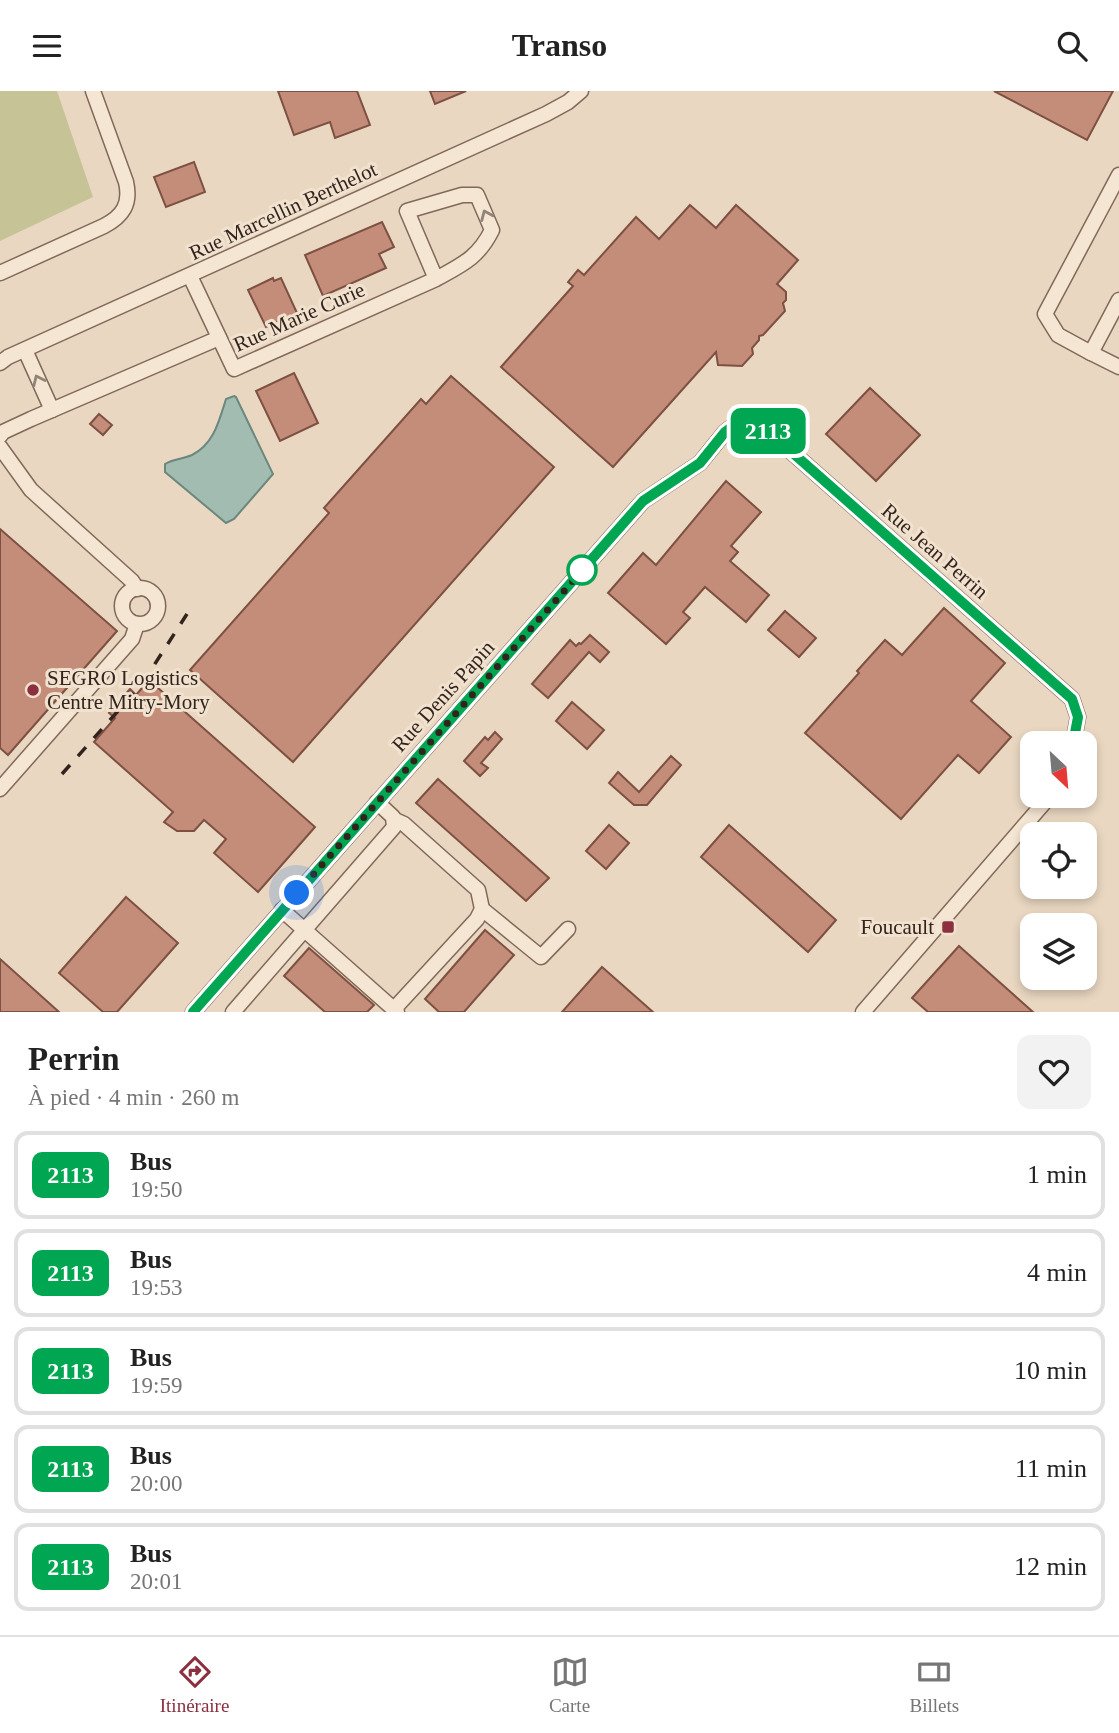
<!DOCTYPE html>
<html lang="fr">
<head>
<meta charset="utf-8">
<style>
  :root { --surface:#fff; --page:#f2f2f2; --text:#222; --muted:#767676; --line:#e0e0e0; --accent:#8a303f }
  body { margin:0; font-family:"Times New Roman",serif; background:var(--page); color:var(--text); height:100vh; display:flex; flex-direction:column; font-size:26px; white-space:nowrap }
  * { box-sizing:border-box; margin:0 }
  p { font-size:23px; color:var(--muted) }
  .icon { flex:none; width:38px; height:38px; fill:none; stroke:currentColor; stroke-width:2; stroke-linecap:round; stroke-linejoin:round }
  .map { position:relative; height:921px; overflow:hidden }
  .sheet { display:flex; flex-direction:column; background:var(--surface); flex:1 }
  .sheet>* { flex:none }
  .badge { padding:0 14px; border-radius:10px; font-size:24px; line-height:46px }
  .needle { width:46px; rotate:154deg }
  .controls { position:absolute; left:1020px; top:640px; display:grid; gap:14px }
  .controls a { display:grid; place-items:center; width:77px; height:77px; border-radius:14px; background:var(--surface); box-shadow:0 4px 10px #0003; font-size:35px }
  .you { position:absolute; width:35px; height:35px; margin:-18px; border:5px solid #fff; border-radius:50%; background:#1a73e8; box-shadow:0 0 0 10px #1a73e833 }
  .map>.badge { position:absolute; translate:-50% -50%; box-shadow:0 0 0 4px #fff }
  .round { display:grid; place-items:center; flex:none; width:74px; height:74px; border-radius:14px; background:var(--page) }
  .headline { display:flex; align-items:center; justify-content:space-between; height:119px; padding:0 28px }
  h1 { font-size:33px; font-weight:700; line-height:52px }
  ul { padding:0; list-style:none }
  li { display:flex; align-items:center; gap:21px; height:88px; margin:0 14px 10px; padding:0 14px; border:4px solid var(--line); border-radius:14px }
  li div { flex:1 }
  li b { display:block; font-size:26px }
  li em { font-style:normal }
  li .badge { min-width:77px; font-weight:700; text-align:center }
  header { display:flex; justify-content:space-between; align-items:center; height:91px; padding:0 28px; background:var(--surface); font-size:32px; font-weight:700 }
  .menu { display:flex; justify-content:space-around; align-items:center; height:98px; border-top:2px solid var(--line); background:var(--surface); font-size:19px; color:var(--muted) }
  .menu a { display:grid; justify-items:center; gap:4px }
  .menu .active { color:var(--accent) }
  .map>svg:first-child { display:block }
  .green { fill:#c6c496 }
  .water { fill:#a3bcb1; stroke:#6b887d; stroke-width:2 }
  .building { fill:#c48d7a; stroke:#7d5042; stroke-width:2 }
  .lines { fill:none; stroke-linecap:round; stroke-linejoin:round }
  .minor-casing { stroke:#81695a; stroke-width:17 }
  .minor { stroke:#f5e5d3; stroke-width:14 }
  .rail { stroke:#32241d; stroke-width:3.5; stroke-dasharray:12 12; stroke-linecap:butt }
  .oneway { stroke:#948478 }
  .line-casing { stroke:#fff; stroke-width:16 }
  .line { stroke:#00a651; stroke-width:10 }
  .walk { stroke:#32241d; stroke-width:7; stroke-dasharray:0 12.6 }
  .stop-dot { fill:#fff; stroke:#00a651; stroke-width:3.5 }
  .poi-dot { fill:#8a303f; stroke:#f1e2cf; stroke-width:2.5 }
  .labels { text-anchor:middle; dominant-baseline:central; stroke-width:6; stroke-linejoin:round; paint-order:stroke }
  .street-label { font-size:21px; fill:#32241d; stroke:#f1e2cf }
  .poi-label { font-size:21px; fill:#32241d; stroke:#f1e2cf; text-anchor:start }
</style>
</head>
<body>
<header><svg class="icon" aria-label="menu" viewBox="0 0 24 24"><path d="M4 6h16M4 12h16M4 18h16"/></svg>Transo<svg class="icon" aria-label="search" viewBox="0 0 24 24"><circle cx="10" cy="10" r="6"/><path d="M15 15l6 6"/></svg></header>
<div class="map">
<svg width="1119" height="921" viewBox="0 0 1119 921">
  <rect width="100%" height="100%" fill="#e9d7c1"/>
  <path class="green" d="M0,0H57L93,106L0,150Z"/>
  <path class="water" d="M234,305L236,306L273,383L234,428L226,432L165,381V373C173,368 183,368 192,364C214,353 219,330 226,308Z"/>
  <g class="building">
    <path d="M278,0H357L370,34L335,47L330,31L294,44Z"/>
    <path d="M430,0H466L435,13Z"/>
    <path d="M994,0H1113L1087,49Z"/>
    <path d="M194,71L205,101L166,116L154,86Z"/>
    <path d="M690,114L716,137L736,114L798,169L777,193L786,201V209L783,212L785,220L763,244L759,245V249L752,257L753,263L742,275L718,274L716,261L613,376L501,276L573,195L568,191L578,179L584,184L636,126L659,148Z"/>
    <path d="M382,131L394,156L379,163L386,177L323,205L305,164Z"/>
    <path d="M273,187L274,190L281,187L297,222L266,236L248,199Z"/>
    <path d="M294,282L318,332L280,350L256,300Z"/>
    <path d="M451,285L554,376L293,671L190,579L329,422L324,417L421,308L426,313Z"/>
    <path d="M870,297L920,344L876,390L826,343Z"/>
    <path d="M99,323L112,334L103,344L90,333Z"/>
    <path d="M726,390L761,421L731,455L738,461L730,470L769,504L746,531L705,496L683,521L690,527L666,553L608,502L643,462L656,474Z"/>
    <path d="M0,438L117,540L8,664L0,657Z"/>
    <path d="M944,517L1005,572L971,610L1011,646L979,682L958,664L901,728L805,642L859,582L857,580L885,549L902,564Z"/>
    <path d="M785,520L816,547L799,566L768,539Z"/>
    <path d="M590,544L609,561L600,571L589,561L548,607L532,593L570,549L576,555L579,552L581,553Z"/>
    <path d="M149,589L315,736L258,801L214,762L226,748L204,729L194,740H177L164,731L173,721L94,651L115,627L109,622L130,598L136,604Z"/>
    <path d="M572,611L604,639L587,658L556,630Z"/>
    <path d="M495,641L502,648L481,672L488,677L480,685L464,670L485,646L488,649Z"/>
    <path d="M671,665L681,674L647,714H634L609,692L618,681L639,701Z"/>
    <path d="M438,688L549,787L526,810L416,712Z"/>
    <path d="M609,734L629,752L606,778L586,760Z"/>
    <path d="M729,734L836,829L808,861L701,766Z"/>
    <path d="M126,806L178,852L117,921H103L59,882Z"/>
    <path d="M485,839L514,864L464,921H439L425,908Z"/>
    <path d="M959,855L1033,921H928L912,907Z"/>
    <path d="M309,857L374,914L367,921H325L284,885Z"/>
    <path d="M0,868L59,921H0Z"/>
    <path d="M602,876L653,921H562Z"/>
  </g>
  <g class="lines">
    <defs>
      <g id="minor">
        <path d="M1119,84L1045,223L1058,244L1091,262L1119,209"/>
        <path d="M0,182L104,135C123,125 131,113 126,91L93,0"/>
        <path d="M190,185L234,278L436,188C463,173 478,167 492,139L477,104H462L407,120L436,188"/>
        <path d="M25,259L52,319"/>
        <path d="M1091,262L1119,276"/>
        <path d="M0,272L8,266L546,23L568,11L581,0"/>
        <path d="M0,345L3,341L31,328L219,247"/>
        <path d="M0,356L31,399L132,490L137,498"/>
        <circle cx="140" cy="515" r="18"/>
        <path d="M0,698L132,548L137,533"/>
        <path d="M482,818L541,866L568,838"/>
        <path d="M282,819L397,921"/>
        <path d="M394,918L477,828L482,818L478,799L404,733L395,729"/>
        <path d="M193,921L643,410L700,372L725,341L737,332L749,330L761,334L1072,608L1078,626L1073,653"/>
        <path d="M233,921L394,736L393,726L377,711"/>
        <path d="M863,921L1050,705"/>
      </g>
    </defs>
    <use href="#minor" class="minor-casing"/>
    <use href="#minor" class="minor"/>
    <path class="rail" d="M62,683L142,593L187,523"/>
  </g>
  <defs><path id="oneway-chevron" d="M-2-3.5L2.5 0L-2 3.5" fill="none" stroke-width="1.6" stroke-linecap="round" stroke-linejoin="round" transform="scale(1.75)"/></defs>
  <g class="oneway">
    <use href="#oneway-chevron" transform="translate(486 124) rotate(-113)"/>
    <use href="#oneway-chevron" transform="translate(38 289) rotate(-115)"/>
  </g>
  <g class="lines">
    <defs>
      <path id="line" d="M193,921L643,410L700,372L725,341L737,332L750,330L761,334L1072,608L1078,626L1073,653"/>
    </defs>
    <use href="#line" class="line-casing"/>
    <use href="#line" class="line"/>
    <path class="walk" d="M297,802L589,472L582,479"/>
  </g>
  <circle class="stop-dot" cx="582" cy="479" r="14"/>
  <g class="poi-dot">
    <circle cx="33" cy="599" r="7"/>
    <rect x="941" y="829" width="14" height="14" rx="3.5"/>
  </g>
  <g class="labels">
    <g class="street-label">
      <text transform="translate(283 120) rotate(-25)">Rue Marcellin Berthelot</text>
      <text transform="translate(299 226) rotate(-24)">Rue Marie Curie</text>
      <text transform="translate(935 460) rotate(41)">Rue Jean Perrin</text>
      <text transform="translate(443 605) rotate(-48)">Rue Denis Papin</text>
    </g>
    <g class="poi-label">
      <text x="47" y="587">SEGRO Logistics<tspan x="47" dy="24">Centre Mitry-Mory</tspan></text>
      <text x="934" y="836" text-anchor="end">Foucault</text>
    </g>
  </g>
</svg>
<div class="controls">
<a><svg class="needle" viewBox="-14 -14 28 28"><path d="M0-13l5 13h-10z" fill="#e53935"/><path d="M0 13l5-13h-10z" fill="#767676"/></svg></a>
<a><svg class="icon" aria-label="locate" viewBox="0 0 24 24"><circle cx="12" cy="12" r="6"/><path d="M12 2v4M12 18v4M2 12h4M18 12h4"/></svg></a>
<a><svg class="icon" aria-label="layers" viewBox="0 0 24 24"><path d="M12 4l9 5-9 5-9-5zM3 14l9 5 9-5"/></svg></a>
</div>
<div class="you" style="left:297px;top:802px"></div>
<b class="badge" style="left:768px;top:340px;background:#00a651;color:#fff">2113</b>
</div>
<section class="sheet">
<div class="headline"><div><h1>Perrin</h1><p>À pied · 4 min · 260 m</p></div><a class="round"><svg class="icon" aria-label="heart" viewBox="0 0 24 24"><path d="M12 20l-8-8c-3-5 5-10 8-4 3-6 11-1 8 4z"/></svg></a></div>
<ul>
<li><span class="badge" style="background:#00a651;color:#fff">2113</span><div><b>Bus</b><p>19:50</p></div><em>1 min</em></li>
<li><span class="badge" style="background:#00a651;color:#fff">2113</span><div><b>Bus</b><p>19:53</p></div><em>4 min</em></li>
<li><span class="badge" style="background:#00a651;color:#fff">2113</span><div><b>Bus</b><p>19:59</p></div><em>10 min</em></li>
<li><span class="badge" style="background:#00a651;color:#fff">2113</span><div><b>Bus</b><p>20:00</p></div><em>11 min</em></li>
<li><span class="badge" style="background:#00a651;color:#fff">2113</span><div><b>Bus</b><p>20:01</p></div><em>12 min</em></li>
</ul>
</section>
<nav class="menu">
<a class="active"><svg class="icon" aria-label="directions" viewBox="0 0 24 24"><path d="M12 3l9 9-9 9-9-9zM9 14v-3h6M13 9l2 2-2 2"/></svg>Itinéraire</a>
<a><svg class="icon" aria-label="map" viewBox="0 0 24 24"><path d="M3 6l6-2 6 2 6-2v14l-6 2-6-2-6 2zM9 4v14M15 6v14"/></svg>Carte</a>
<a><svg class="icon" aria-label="tickets" viewBox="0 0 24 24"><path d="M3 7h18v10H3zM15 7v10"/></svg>Billets</a>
</nav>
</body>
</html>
